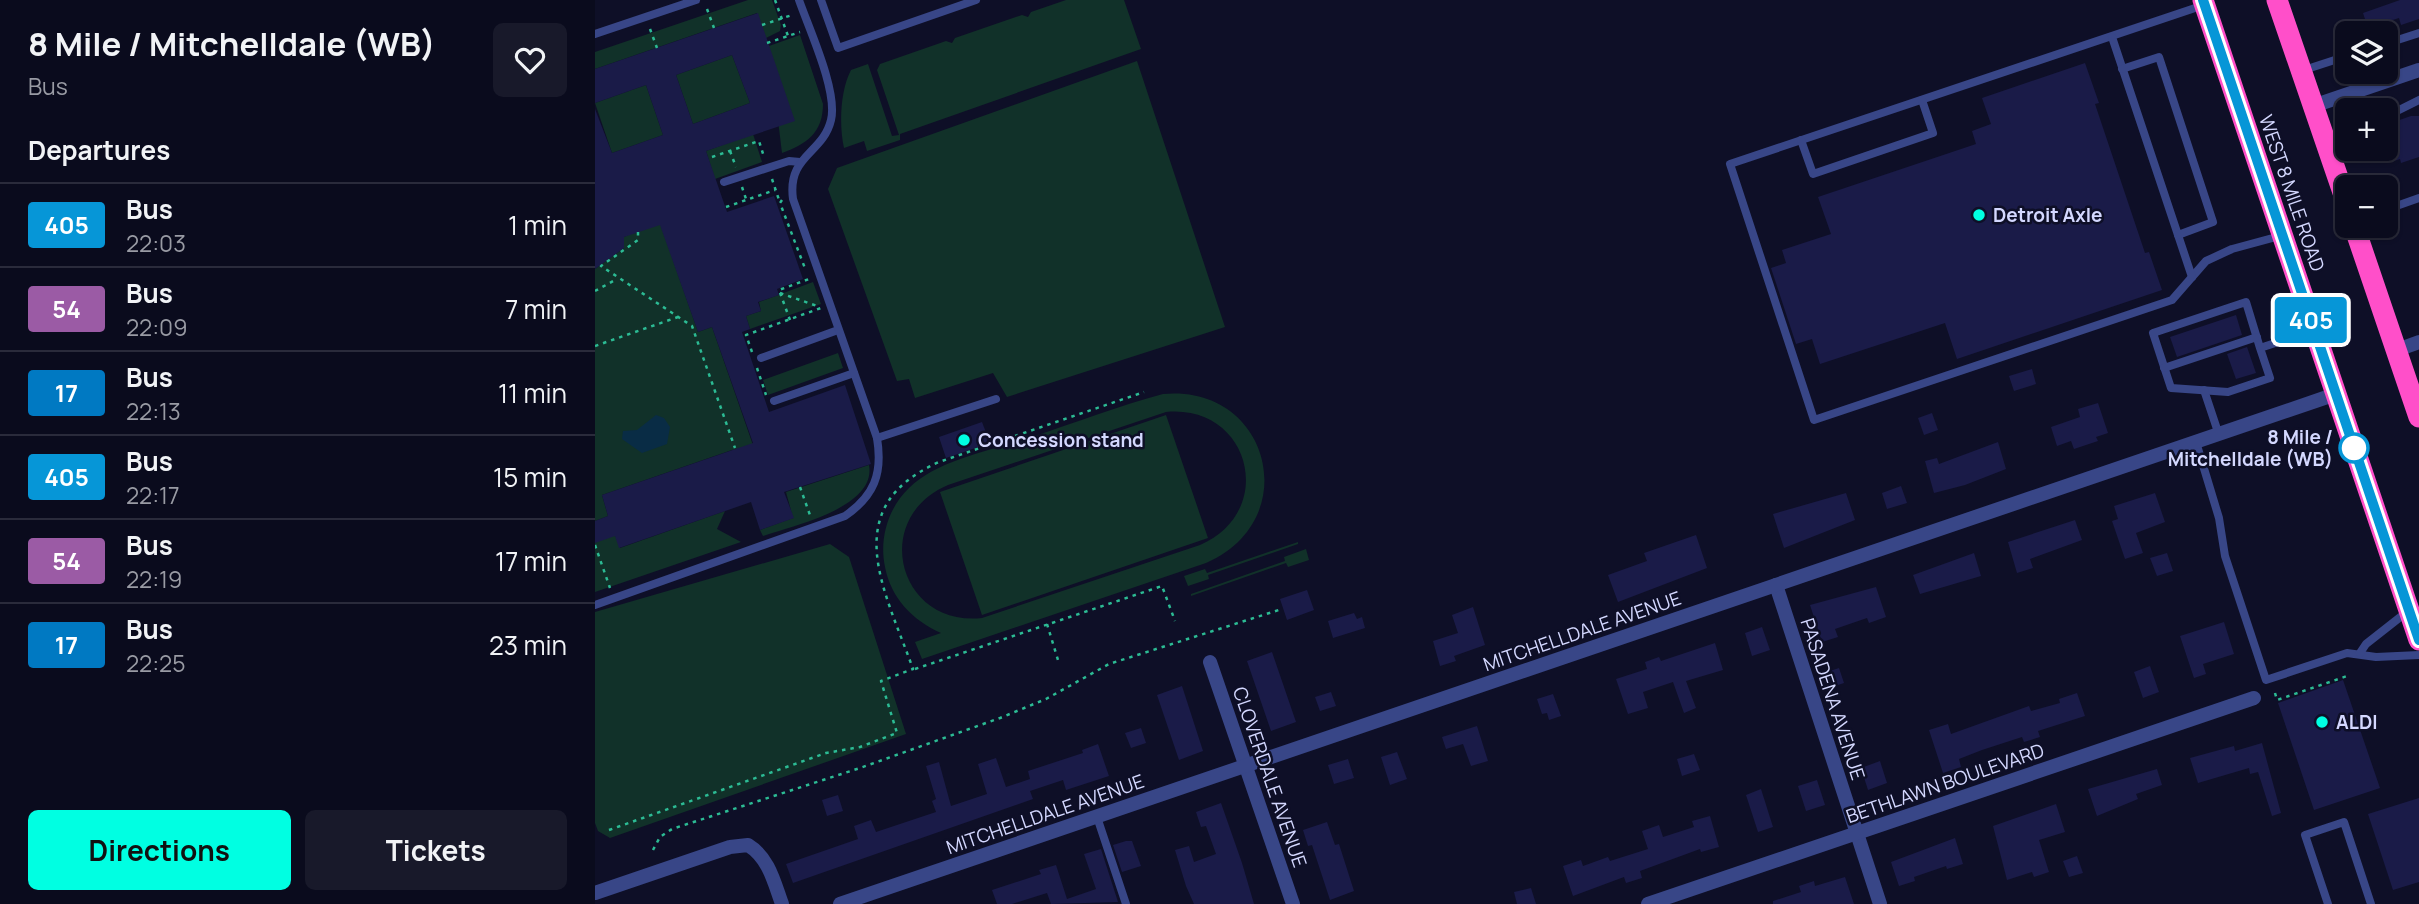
<!DOCTYPE html>
<html lang="en">
<head>
<meta charset="utf-8">
<style>
  :root { --surface:#0a0b1d; --page:#18192a; --text:#f1f3f6; --muted:#999ba4; --line:#2a2b3b; --accent:#00ffe2 }
  body { margin:0; font-family:Manrope,sans-serif; background:var(--page); color:var(--text); height:100vh; display:flex; flex-direction:column; font-size:26px; white-space:nowrap }
  * { box-sizing:border-box; margin:0 }
  p { font-size:23px; color:var(--muted) }
  .icon { flex:none; width:38px; height:38px; fill:none; stroke:currentColor; stroke-width:2; stroke-linecap:round; stroke-linejoin:round }
  .map { position:relative; flex:1; overflow:hidden }
  .details { display:flex; flex-direction:column; background:var(--surface); width:595px }
  .details>* { flex:none }
  .badge { padding:0 14px; border-radius:5px; font-size:24px; line-height:46px }
  .fabs { position:absolute; left:1740px; top:21px; display:grid; gap:14px }
  .fabs a { display:grid; place-items:center; width:63px; height:63px; border-radius:10px; background:var(--surface); box-shadow:0 2px 5px #0004,0 0 0 2px var(--line); font-size:35px }
  .map>.badge { position:absolute; translate:-50% -50%; box-shadow:0 0 0 4px #fff }
  h2 { padding:0 28px; font-size:26px; line-height:63px }
  .round { display:grid; place-items:center; flex:none; width:74px; height:74px; border-radius:10px; background:var(--page) }
  .overview { display:flex; align-items:center; justify-content:space-between; height:119px; padding:0 28px }
  h1 { font-size:33px; font-weight:700; line-height:52px }
  .button { display:flex; gap:14px; margin-top:auto; padding:14px 28px }
  .button a { flex:1; height:80px; border-radius:10px; background:var(--accent); color:#111; font-size:28px; font-weight:700; line-height:80px; text-align:center }
  .button a+a { background:var(--page); color:var(--text) }
  ul { padding:0; list-style:none }
  li { display:flex; align-items:center; gap:21px; height:84px; padding:0 28px; border-top:2px solid var(--line) }
  li div { flex:1 }
  li b { display:block; font-size:26px }
  li em { font-style:normal }
  li .badge { min-width:77px; font-weight:700; text-align:center }
  main { display:flex; flex:1; min-height:0 }
  .map>svg:first-child { display:block }
  .green { fill:#113129; fill-rule:evenodd }
  .water { fill:#092c45 }
  .building { fill:#1a1b48; fill-rule:evenodd }
  .lines { fill:none; stroke-linecap:round; stroke-linejoin:round }
  .path { stroke:#2cbb94; stroke-width:2.5; stroke-dasharray:3.5 5; stroke-linecap:butt }
  .lane { stroke:#384687; stroke-width:8 }
  .street { stroke:#384687; stroke-width:14 }
  .highway { stroke:#ff4fc9; stroke-width:21 }
  .line-casing { stroke:#fff; stroke-width:16 }
  .line { stroke:#0696d7; stroke-width:10 }
  .poi-dot { fill:#00ffe2; stroke:#0e0f27; stroke-width:2.5 }
  .stop-dot { fill:#fff; stroke:#0696d7; stroke-width:3.5 }
  .labels { text-anchor:middle; dominant-baseline:central; stroke-width:5; stroke-linejoin:round; paint-order:stroke }
  .street-label { font-size:19px; fill:#d4d8ff; stroke:#0e0f27 }
  .poi-label { font-size:19px; font-weight:bold; fill:#d4d8ff; stroke:#0e0f27; text-anchor:start }
  .stop-label { font-size:19px; font-weight:bold; fill:#d4d8ff; stroke:#0e0f27; text-anchor:end }
</style>
</head>
<body>
<main>
<section class="details">
<div class="overview"><div><h1>8 Mile / Mitchelldale (WB)</h1><p>Bus</p></div><a class="round"><svg class="icon" aria-label="heart" viewBox="0 0 24 24"><path d="M12 20l-8-8c-3-5 5-10 8-4 3-6 11-1 8 4z"/></svg></a></div>
<h2>Departures</h2>
<ul>
<li><span class="badge" style="background:#0696d7;color:#fff">405</span><div><b>Bus</b><p>22:03</p></div><em>1 min</em></li>
<li><span class="badge" style="background:#9b5ba5;color:#fff">54</span><div><b>Bus</b><p>22:09</p></div><em>7 min</em></li>
<li><span class="badge" style="background:#0079c2;color:#fff">17</span><div><b>Bus</b><p>22:13</p></div><em>11 min</em></li>
<li><span class="badge" style="background:#0696d7;color:#fff">405</span><div><b>Bus</b><p>22:17</p></div><em>15 min</em></li>
<li><span class="badge" style="background:#9b5ba5;color:#fff">54</span><div><b>Bus</b><p>22:19</p></div><em>17 min</em></li>
<li><span class="badge" style="background:#0079c2;color:#fff">17</span><div><b>Bus</b><p>22:25</p></div><em>23 min</em></li>
</ul>
<div class="button"><a>Directions</a><a>Tickets</a></div>
</section>
<div class="map">
<svg width="1824" height="904" viewBox="0 0 1824 904">
  <rect width="100%" height="100%" fill="#0e0f27"/>
  <g class="green">
    <path d="M153,0H177L186,25L185,31L171,38L162,13L0,69V52Z"/>
    <path d="M471,0H529L546,49L305,134V140L272,151L269,141L249,148C244,126 245,91 256,70L273,64L297,136L304,135L282,70L285,64L351,41L357,43L360,38L427,15L433,17L436,12Z"/>
    <path d="M205,35L228,104C228,132 212,144 187,153L174,46Z"/>
    <path d="M137,55L155,103L98,124L81,75Z"/>
    <path d="M542,61L630,327L412,397L398,373L320,398L314,379L302,381L233,189L242,168Z"/>
    <path d="M51,85L68,135L17,153L0,103Z"/>
    <path d="M158,134L167,162L120,179L111,151Z"/>
    <path d="M64,220L103,332L117,327L159,448L137,450L7,495L13,516L0,521V269L29,248V237Z"/>
    <path d="M218,282L226,304L155,329L151,316L166,311L164,302Z"/>
    <path d="M243,353L248,368L173,395L168,380Z"/>
    <path d="M568,394C675,384 710,520 611,563L327,659L320,642L346,633C317,620 296,598 290,567C284,539 293,508 314,488C344,459 397,451 436,437C480,423 523,406 568,394ZM571,412C655,404 683,511 605,545L387,618C303,627 275,518 353,485Z"/>
    <path d="M571,415L613,538L387,615L345,492Z"/>
    <path d="M274,465C282,508 197,526 168,536L165,530L198,518L191,492Z"/>
    <path d="M130,511L122,529L146,542L0,592V542L20,535L25,548Z"/>
    <path d="M703,542V544L613,575L614,579L593,586L589,576L610,569L612,573Z"/>
    <path d="M235,544L254,557L311,734L15,838L3,831L0,823V612Z"/>
    <path d="M711,549L714,560L693,567L691,563L596,596V594L690,561L689,557Z"/>
  </g>
  <path class="water" d="M61,415L69,418L75,427L72,444L47,453L27,439L28,431L42,430Z"/>
  <g class="building">
    <path d="M1805,0H1824V19L1806,25L1804,18L1773,28L1768,13Z"/>
    <path d="M163,13L200,121L111,151L132,212L179,196L208,279L182,289L184,295L163,302L166,311L151,316L155,329L147,332L174,412L250,385L276,464L189,492L199,518L165,530L156,502L24,548L20,536L0,543V521L13,516L7,495L158,443L117,327L103,332L65,225L29,237V248L0,269V109L17,153L68,135L51,85L0,103V69ZM137,55L155,103L98,124L81,75Z"/>
    <path d="M1490,63L1504,103L1500,104L1550,253L1554,252L1567,290L1362,359L1350,323L1225,364L1217,339L1201,344L1176,268L1191,263L1187,250L1236,234L1223,197L1381,144L1377,131L1396,124L1387,98Z"/>
    <path d="M1816,116H1824V157L1806,163L1805,159L1796,162L1790,142V125Z"/>
    <path d="M1641,315L1647,335L1582,357L1575,337Z"/>
    <path d="M1652,347L1661,373L1641,379L1632,354Z"/>
    <path d="M1437,369L1441,384L1419,391L1414,376Z"/>
    <path d="M1503,403L1513,433L1501,437L1503,441L1479,449L1476,441L1462,446L1456,427L1485,417L1483,409Z"/>
    <path d="M1337,413L1343,430L1329,435L1323,418Z"/>
    <path d="M387,422L395,443L351,458L344,437Z"/>
    <path d="M1403,442L1411,469L1370,485L1339,493L1330,461L1342,458L1344,464Z"/>
    <path d="M1306,486L1312,503L1292,509L1287,493Z"/>
    <path d="M1251,493L1260,520L1189,548L1178,514Z"/>
    <path d="M1560,493L1570,522L1541,533L1548,553L1530,559L1517,521L1523,519L1519,506Z"/>
    <path d="M1480,520L1487,540L1435,559L1438,568L1422,573L1413,542Z"/>
    <path d="M1101,535L1112,568L1023,602L1013,575L1052,561L1049,553Z"/>
    <path d="M1379,553L1386,576L1325,594L1318,575Z"/>
    <path d="M1572,553L1578,571L1562,576L1555,558Z"/>
    <path d="M1281,587L1291,617L1274,623L1272,618L1240,629L1243,637L1227,642L1215,605Z"/>
    <path d="M712,590L719,610L692,620L685,599Z"/>
    <path d="M878,607L890,645L859,656L861,661L845,666L838,641L863,633L857,615Z"/>
    <path d="M759,613L762,619L767,617L770,628L738,638L733,621Z"/>
    <path d="M1629,622L1639,654L1608,664L1611,674L1599,678L1585,636Z"/>
    <path d="M1167,627L1175,650L1157,656L1150,633Z"/>
    <path d="M1120,643L1128,670L1091,681L1101,708L1089,713L1078,682L1048,692L1053,708L1033,714L1021,679L1052,669L1050,662L1064,657L1066,661Z"/>
    <path d="M677,652L701,722L676,731L652,661Z"/>
    <path d="M1555,666L1564,692L1548,698L1539,672Z"/>
    <path d="M1244,668L1249,683L1234,688L1229,673Z"/>
    <path d="M1748,680L1785,788L1719,810L1683,703Z"/>
    <path d="M587,686L608,751L584,760L562,695Z"/>
    <path d="M736,692L741,706L725,711L720,697Z"/>
    <path d="M1482,693L1490,716L1443,731L1445,737L1429,742L1427,737L1387,750L1364,759L1366,767L1348,773L1334,730L1353,724L1356,734L1434,706L1436,711L1465,703L1464,699Z"/>
    <path d="M958,694L966,716L954,720L952,713L947,714L942,699Z"/>
    <path d="M882,726L893,761L876,766L868,744L851,749L847,737Z"/>
    <path d="M546,728L551,743L536,748L530,733Z"/>
    <path d="M1667,743L1686,813L1677,816L1663,772L1655,774L1654,768L1603,783L1595,758L1639,746L1640,751Z"/>
    <path d="M503,744L514,776L471,790L468,780L435,791L438,799L198,883L191,864L263,839L259,826L276,820L281,832L341,812L337,801L341,799L331,766L344,762L356,806L392,794L383,764L401,758L411,787L435,779L433,771L488,753L487,750Z"/>
    <path d="M802,752L812,779L795,785L786,757Z"/>
    <path d="M1099,754L1105,770L1087,776L1082,759Z"/>
    <path d="M753,759L759,778L739,784L733,765Z"/>
    <path d="M1285,761L1292,783L1273,790L1266,768Z"/>
    <path d="M1562,769L1567,785L1541,794L1543,799L1502,816L1493,789Z"/>
    <path d="M1222,780L1230,805L1211,811L1203,786Z"/>
    <path d="M1166,789L1178,827L1163,832L1151,795Z"/>
    <path d="M243,795L248,811L232,816L227,800Z"/>
    <path d="M1824,798V882L1798,890L1773,814Z"/>
    <path d="M626,803L647,863L659,904H599L591,886L580,850L594,846L599,862L621,854L611,826L606,827L601,812Z"/>
    <path d="M1461,804L1470,832L1444,840L1454,872L1439,877L1437,872L1412,880L1398,826Z"/>
    <path d="M1115,816L1124,847L1106,852L1105,849L1045,871L1047,878L1031,883L1029,877L978,896L968,866L986,860L988,866L1013,857L1015,861L1053,849L1047,831L1064,825L1068,837L1099,827L1097,821Z"/>
    <path d="M732,822L740,845L744,844L759,891L735,900L717,845L713,846L708,830Z"/>
    <path d="M1360,838L1368,864L1352,869L1351,866L1319,877L1320,881L1304,886L1296,862Z"/>
    <path d="M531,841H537L546,866L527,872L518,845Z"/>
    <path d="M506,849L523,902L456,904L452,893L417,904H402L397,890L446,874L444,870L461,865L472,899L501,889L489,854Z"/>
    <path d="M1482,856L1488,873L1474,877L1468,861Z"/>
    <path d="M1250,877L1259,904H1178V901L1206,892L1204,886L1219,881L1220,886Z"/>
    <path d="M936,888L941,904H922L919,892Z"/>
  </g>
  <g class="lines">
    <g class="path">
      <path d="M180,0L193,36"/>
      <path d="M112,9L119,28"/>
      <path d="M167,25L197,15"/>
      <path d="M55,29L62,48"/>
      <path d="M172,43L205,32"/>
      <path d="M135,151L141,167"/>
      <path d="M117,157L164,141L169,157"/>
      <path d="M177,179L185,203"/>
      <path d="M147,187L151,199"/>
      <path d="M187,200L185,203L211,271"/>
      <path d="M131,207L180,190"/>
      <path d="M43,232V240L6,266L97,326L140,448"/>
      <path d="M0,291L22,279"/>
      <path d="M185,293L225,307"/>
      <path d="M195,320L184,290L214,279"/>
      <path d="M0,346L83,317"/>
      <path d="M157,352L151,335L226,308"/>
      <path d="M162,368L171,395"/>
      <path d="M205,487L216,518"/>
      <path d="M0,545L15,588"/>
      <path d="M452,624L463,660"/>
      <path d="M320,669L567,586L580,621"/>
      <path d="M1680,693L1682,700L1755,675"/>
      <path d="M14,830L231,753L265,747L302,733L286,681L318,669C290,590 241,508 344,462L549,392"/>
      <path d="M58,850L65,837L77,829L265,768L405,718L451,699L514,664L687,609"/>
    </g>
    <g class="lane">
      <path d="M226,0L243,48L381,0"/>
      <path d="M1609,5L1135,164L1219,420L1577,300L1611,261L1637,249L1685,236"/>
      <path d="M0,34L101,0"/>
      <path d="M1517,37L1597,277"/>
      <path d="M1790,44L1824,33"/>
      <path d="M1527,69L1564,57L1618,222L1583,235"/>
      <path d="M1709,70L1752,56"/>
      <path d="M1790,117L1824,100"/>
      <path d="M1206,140L1218,174L1338,133L1327,100"/>
      <path d="M1732,146L1752,137"/>
      <path d="M129,182L194,161L205,162"/>
      <path d="M1790,210L1824,198"/>
      <path d="M1665,348L1675,378L1633,392L1576,388L1558,333L1651,302L1665,348L1719,330"/>
      <path d="M166,358L243,330"/>
      <path d="M1569,368L1662,337"/>
      <path d="M1609,390L1624,435"/>
      <path d="M179,401L259,373"/>
      <path d="M282,438L401,399"/>
      <path d="M1601,442L1624,518L1630,556L1671,680L1752,653L1781,657L1824,655"/>
      <path d="M0,605L250,516C279,496 288,474 282,438L198,199C192,155 228,154 236,120C243,91 214,29 204,0"/>
      <path d="M1765,653L1771,644L1813,611"/>
      <path d="M502,817L531,904"/>
      <path d="M1733,904L1710,835L1749,822L1776,904"/>
    </g>
    <g class="street">
      <path d="M1718,106L1824,70"/>
      <path d="M1802,350L1824,342"/>
      <path d="M1181,585L1285,904"/>
      <path d="M615,662L698,904"/>
      <path d="M0,893L135,847L153,845C174,858 179,882 187,904"/>
      <path d="M245,904L1741,394"/>
      <path d="M1053,904L1659,698"/>
    </g>
    <g class="highway">
      <path d="M1608,0L1824,640"/>
      <path d="M1682,0L1752,204"/>
      <path d="M1759,226L1824,417"/>
    </g>
  </g>
  <g class="lines">
    <defs>
      <path id="line" d="M1608,0L1824,640"/>
    </defs>
    <use href="#line" class="line-casing"/>
    <use href="#line" class="line"/>
  </g>
  <g class="poi-dot">
    <circle cx="1384" cy="215" r="7"/>
    <circle cx="369" cy="440" r="7"/>
    <circle cx="1727" cy="722" r="7"/>
  </g>
  <circle class="stop-dot" cx="1759" cy="448" r="14"/>
  <g class="labels">
    <g class="street-label">
      <text transform="translate(1697 193) rotate(71)">WEST 8 MILE ROAD</text>
      <text transform="translate(987 631) rotate(-19)">MITCHELLDALE AVENUE</text>
      <text transform="translate(1238 699) rotate(72)">PASADENA AVENUE</text>
      <text transform="translate(675 777) rotate(71)">CLOVERDALE AVENUE</text>
      <text transform="translate(1350 783) rotate(-19)">BETHLAWN BOULEVARD</text>
      <text transform="translate(450 814) rotate(-19)">MITCHELLDALE AVENUE</text>
    </g>
    <g class="poi-label">
      <text x="1398" y="215">Detroit Axle</text>
      <text x="383" y="440">Concession stand</text>
      <text x="1741" y="722">ALDI</text>
    </g>
    <g class="stop-label">
      <text x="1738" y="437">8 Mile /<tspan x="1738" dy="22">Mitchelldale (WB)</tspan></text>
    </g>
  </g>
</svg>
<div class="fabs">
<a><svg class="icon" aria-label="layers" viewBox="0 0 24 24"><path d="M12 4l9 5-9 5-9-5zM3 14l9 5 9-5"/></svg></a>
<a>+</a>
<a>−</a>
</div>
<b class="badge" style="left:1716px;top:320px;background:#0696d7;color:#fff">405</b>
</div>
</main>
</body>
</html>
